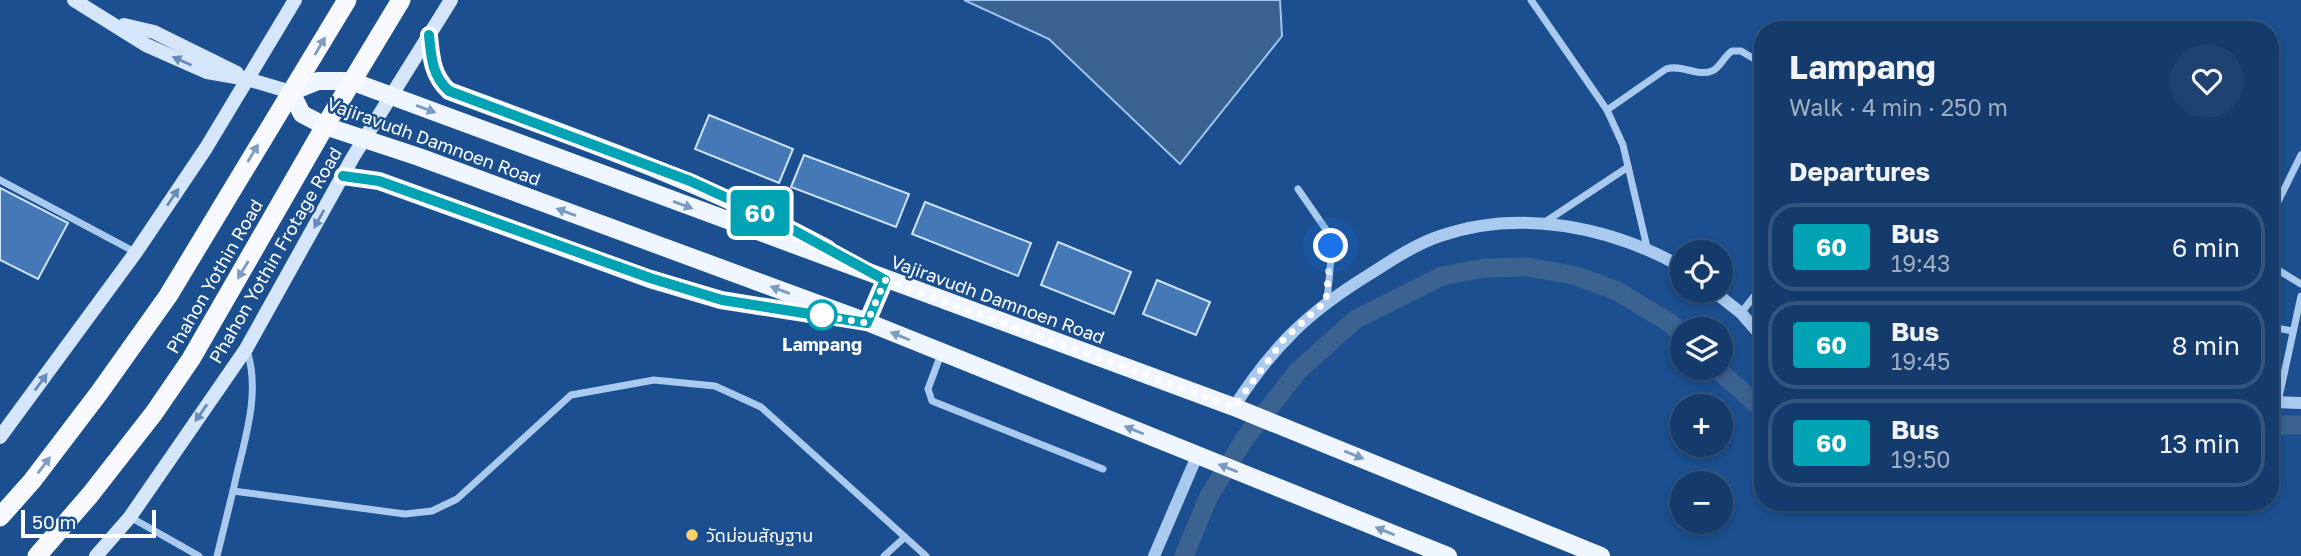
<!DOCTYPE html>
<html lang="en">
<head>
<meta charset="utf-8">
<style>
  :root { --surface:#143b6b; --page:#1d4271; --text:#f1f3f6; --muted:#9dadc1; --line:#33557e }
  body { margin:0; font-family:"Golos Text","Noto Sans Thai",sans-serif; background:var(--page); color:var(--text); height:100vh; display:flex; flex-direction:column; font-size:26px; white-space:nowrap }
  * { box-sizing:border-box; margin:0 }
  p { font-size:23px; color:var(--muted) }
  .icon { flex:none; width:38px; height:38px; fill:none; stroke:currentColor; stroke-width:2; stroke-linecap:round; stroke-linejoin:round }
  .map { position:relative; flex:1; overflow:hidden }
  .sheet { position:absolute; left:1754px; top:21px; width:525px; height:490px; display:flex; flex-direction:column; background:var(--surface); border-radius:28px; box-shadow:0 4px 10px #0003,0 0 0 2px var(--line) }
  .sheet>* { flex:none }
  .badge { padding:0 14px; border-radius:5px; font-size:24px; line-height:46px }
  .controls { position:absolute; left:1670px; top:240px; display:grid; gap:14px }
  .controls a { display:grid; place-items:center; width:63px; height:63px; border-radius:50%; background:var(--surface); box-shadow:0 4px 10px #0003,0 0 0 2px var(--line); font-size:35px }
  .scale { position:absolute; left:21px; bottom:18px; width:135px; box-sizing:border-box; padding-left:7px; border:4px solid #fff; border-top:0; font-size:19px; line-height:24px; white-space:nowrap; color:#fff; -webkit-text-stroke:5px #1b4f8f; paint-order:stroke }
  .you { position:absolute; width:35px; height:35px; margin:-18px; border:5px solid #fff; border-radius:50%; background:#1a73e8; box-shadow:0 0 0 10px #1a73e833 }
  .map>.badge { position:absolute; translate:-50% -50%; box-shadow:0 0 0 4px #fff }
  h2 { padding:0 35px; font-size:26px; line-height:63px }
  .round { display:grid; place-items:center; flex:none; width:74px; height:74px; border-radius:37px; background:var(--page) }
  .head { display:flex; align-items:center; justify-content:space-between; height:119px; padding:0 35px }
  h1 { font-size:33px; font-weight:700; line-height:52px }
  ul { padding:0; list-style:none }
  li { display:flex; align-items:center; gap:21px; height:88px; margin:0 14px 10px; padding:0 21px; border:4px solid var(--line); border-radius:28px }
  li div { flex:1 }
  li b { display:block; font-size:26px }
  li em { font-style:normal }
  li .badge { min-width:77px; font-weight:700; text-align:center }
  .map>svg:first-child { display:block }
  .water { fill:#3c6290; stroke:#9cc4f0; stroke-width:2 }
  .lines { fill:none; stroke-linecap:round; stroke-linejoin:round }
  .canal { stroke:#3c6290; stroke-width:19 }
  .building { fill:#4478b7; stroke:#cfe3fa; stroke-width:2 }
  .minor { stroke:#a9c9ee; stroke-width:7 }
  .tertiary { stroke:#a9c9ee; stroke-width:12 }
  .secondary { stroke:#d6e6fa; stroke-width:14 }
  .primary { stroke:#f0f6ff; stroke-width:18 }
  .trunk { stroke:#f8faff; stroke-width:19 }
  .oneway { fill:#7e9cc1 }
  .oneway2 { fill:#668bba }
  .oneway3 { fill:#7b9ac1 }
  .line-casing { stroke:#fff; stroke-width:16 }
  .line { stroke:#00a3b4; stroke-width:10 }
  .walk { stroke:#fff; stroke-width:7; stroke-dasharray:0 12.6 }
  .stop-dot { fill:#fff; stroke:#00a3b4; stroke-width:3.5 }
  .poi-dot { fill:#ffd166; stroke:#1b4f8f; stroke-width:2.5 }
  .labels { text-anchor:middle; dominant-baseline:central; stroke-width:5; stroke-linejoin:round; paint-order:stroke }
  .street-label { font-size:18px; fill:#fff; stroke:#1b4f8f }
  .stop-label { font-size:18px; font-weight:bold; fill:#fff; stroke:#1b4f8f }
  .poi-label { font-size:18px; fill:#fff; stroke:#1b4f8f; text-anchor:start }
</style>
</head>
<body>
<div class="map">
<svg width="2301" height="556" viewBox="0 0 2301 556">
  <rect width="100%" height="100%" fill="#1b4f8f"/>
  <path class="water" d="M964,0H1280L1282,36L1180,164L1049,39Z"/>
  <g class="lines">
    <g class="canal">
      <path d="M1716,368L1762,409"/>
      <path d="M2270,425H2301"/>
      <path d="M1184,556L1209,496L1246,437L1298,371L1356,319L1442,276L1485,268L1528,267L1577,276L1617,291L1670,323L1682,335"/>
    </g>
  </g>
  <g class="building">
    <path d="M709,115L793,149L779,183L695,149Z"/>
    <path d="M804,155L909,194L896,227L791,187Z"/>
    <path d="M0,188L68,223L38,279L0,260Z"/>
    <path d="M925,202L1031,243L1018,276L912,234Z"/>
    <path d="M1058,242L1131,272L1114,314L1041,285Z"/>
    <path d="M1157,280L1210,302L1196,335L1143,314Z"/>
  </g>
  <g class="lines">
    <g class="minor">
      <path d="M1531,0L1607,110L1623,145L1647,247"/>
      <path d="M1607,110L1666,69C1682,64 1697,77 1712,71C1720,68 1724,56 1732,51H1741L1761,63"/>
      <path d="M0,180L135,252"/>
      <path d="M1298,189L1327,231L1331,259L1327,301"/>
      <path d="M2270,218L2301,155"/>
      <path d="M1545,222L1628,167"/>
      <path d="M2270,265L2301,284"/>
      <path d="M1741,313L1762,286"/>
      <path d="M2270,327L2293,331"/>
      <path d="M941,354L928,389L932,401L1103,469"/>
      <path d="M2278,402L2301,296"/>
      <path d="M233,491C242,447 262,395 247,351"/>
      <path d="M130,517L199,556"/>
      <path d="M217,556L233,491L405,514L432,511L457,499L571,395L654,380L715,386L761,407L926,556"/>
      <path d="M884,556L905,537"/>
    </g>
    <g class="tertiary">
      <path d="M1712,290L1741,313L1762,337"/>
      <path d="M2270,402L2301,403"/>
      <path d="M1234,407C1273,346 1308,312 1370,274C1392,260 1416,244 1440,236C1520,208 1611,227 1682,267"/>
      <path d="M1154,556L1197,456"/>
    </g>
    <g class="secondary">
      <path d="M74,0L146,45L207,72L247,79L291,92"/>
      <path d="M124,25L154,32L237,73"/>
      <path d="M0,437L136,252L206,148L295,0"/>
      <path d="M96,556L130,517L246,349L353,157L451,0"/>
    </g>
    <g class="primary">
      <path d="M429,35C431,56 432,76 449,91C578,139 707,183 828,249"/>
      <path d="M343,176L379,181L650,279L721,300L829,317"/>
      <path d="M867,322L885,280"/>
      <path d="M1448,556L867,322L419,157L325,126L302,114L291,92L318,81H351L1234,407L1601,556"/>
    </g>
    <g class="trunk">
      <path d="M0,517L32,481L99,393L168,296L347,0"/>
      <path d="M37,556L90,495L154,413L191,359L325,126L401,0"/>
    </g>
  </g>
  <defs><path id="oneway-solid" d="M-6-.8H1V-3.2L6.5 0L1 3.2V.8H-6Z" transform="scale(1.75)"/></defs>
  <g class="oneway">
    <use href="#oneway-solid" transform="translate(320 46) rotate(-60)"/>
    <use href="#oneway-solid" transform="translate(253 153) rotate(-59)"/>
    <use href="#oneway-solid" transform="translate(243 270) rotate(121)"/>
    <use href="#oneway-solid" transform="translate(44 465) rotate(-53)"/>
  </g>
  <g class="oneway2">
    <use href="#oneway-solid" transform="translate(182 61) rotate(-156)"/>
    <use href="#oneway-solid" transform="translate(173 197) rotate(-56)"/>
    <use href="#oneway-solid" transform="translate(319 219) rotate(119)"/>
    <use href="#oneway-solid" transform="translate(41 382) rotate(-54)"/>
    <use href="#oneway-solid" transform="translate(201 413) rotate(125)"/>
  </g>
  <g class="oneway3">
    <use href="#oneway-solid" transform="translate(426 109) rotate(20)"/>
    <use href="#oneway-solid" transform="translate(683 205) rotate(20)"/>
    <use href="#oneway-solid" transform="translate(566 212) rotate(-160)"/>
    <use href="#oneway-solid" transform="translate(780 290) rotate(-160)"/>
    <use href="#oneway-solid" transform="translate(900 336) rotate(-158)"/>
    <use href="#oneway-solid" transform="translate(1134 430) rotate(-158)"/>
    <use href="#oneway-solid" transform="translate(1354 455) rotate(22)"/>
    <use href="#oneway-solid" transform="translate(1228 468) rotate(-158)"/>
    <use href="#oneway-solid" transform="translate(1385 531) rotate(-158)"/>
  </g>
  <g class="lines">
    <defs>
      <path id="line" d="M343,176L379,181L650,278L722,300L867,323L885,280L773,219L690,181L449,91C432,76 431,56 429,35"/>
    </defs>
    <use href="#line" class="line-casing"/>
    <use href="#line" class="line"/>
    <path class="walk" d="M822,315H818L867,323L885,280L1234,407L1284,339L1326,301L1331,246"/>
  </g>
  <circle class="stop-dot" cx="822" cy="315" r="14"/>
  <circle class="poi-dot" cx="692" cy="535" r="7"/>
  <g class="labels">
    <g class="street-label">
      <text transform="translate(434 141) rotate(20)">Vajiravudh Damnoen Road</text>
      <text transform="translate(275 255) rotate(-60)">Phahon Yothin Frotage Road</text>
      <text transform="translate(214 276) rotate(-60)">Phahon Yothin Road</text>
      <text transform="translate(998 299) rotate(20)">Vajiravudh Damnoen Road</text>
    </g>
    <g class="stop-label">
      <text x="822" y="344">Lampang</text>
    </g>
    <g class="poi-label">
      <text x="706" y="535">วัดม่อนสัญฐาน</text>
    </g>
  </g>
</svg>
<div class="controls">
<a><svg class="icon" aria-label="locate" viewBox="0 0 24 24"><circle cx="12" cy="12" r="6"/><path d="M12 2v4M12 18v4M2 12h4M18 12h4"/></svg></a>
<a><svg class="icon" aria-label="layers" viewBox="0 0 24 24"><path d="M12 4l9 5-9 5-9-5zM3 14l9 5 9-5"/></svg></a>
<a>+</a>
<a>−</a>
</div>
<div class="scale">50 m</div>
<div class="you" style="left:1331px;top:246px"></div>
<b class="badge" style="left:760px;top:213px;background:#00a3b4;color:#fff">60</b>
<section class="sheet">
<div class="head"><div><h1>Lampang</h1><p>Walk · 4 min · 250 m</p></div><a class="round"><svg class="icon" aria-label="heart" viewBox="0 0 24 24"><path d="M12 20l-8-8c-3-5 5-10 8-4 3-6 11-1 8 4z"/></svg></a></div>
<h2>Departures</h2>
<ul>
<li><span class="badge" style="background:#00a3b4;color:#fff">60</span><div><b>Bus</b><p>19:43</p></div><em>6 min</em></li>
<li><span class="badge" style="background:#00a3b4;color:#fff">60</span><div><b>Bus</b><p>19:45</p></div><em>8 min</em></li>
<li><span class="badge" style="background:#00a3b4;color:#fff">60</span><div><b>Bus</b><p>19:50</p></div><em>13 min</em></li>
</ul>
</section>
</div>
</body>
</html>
